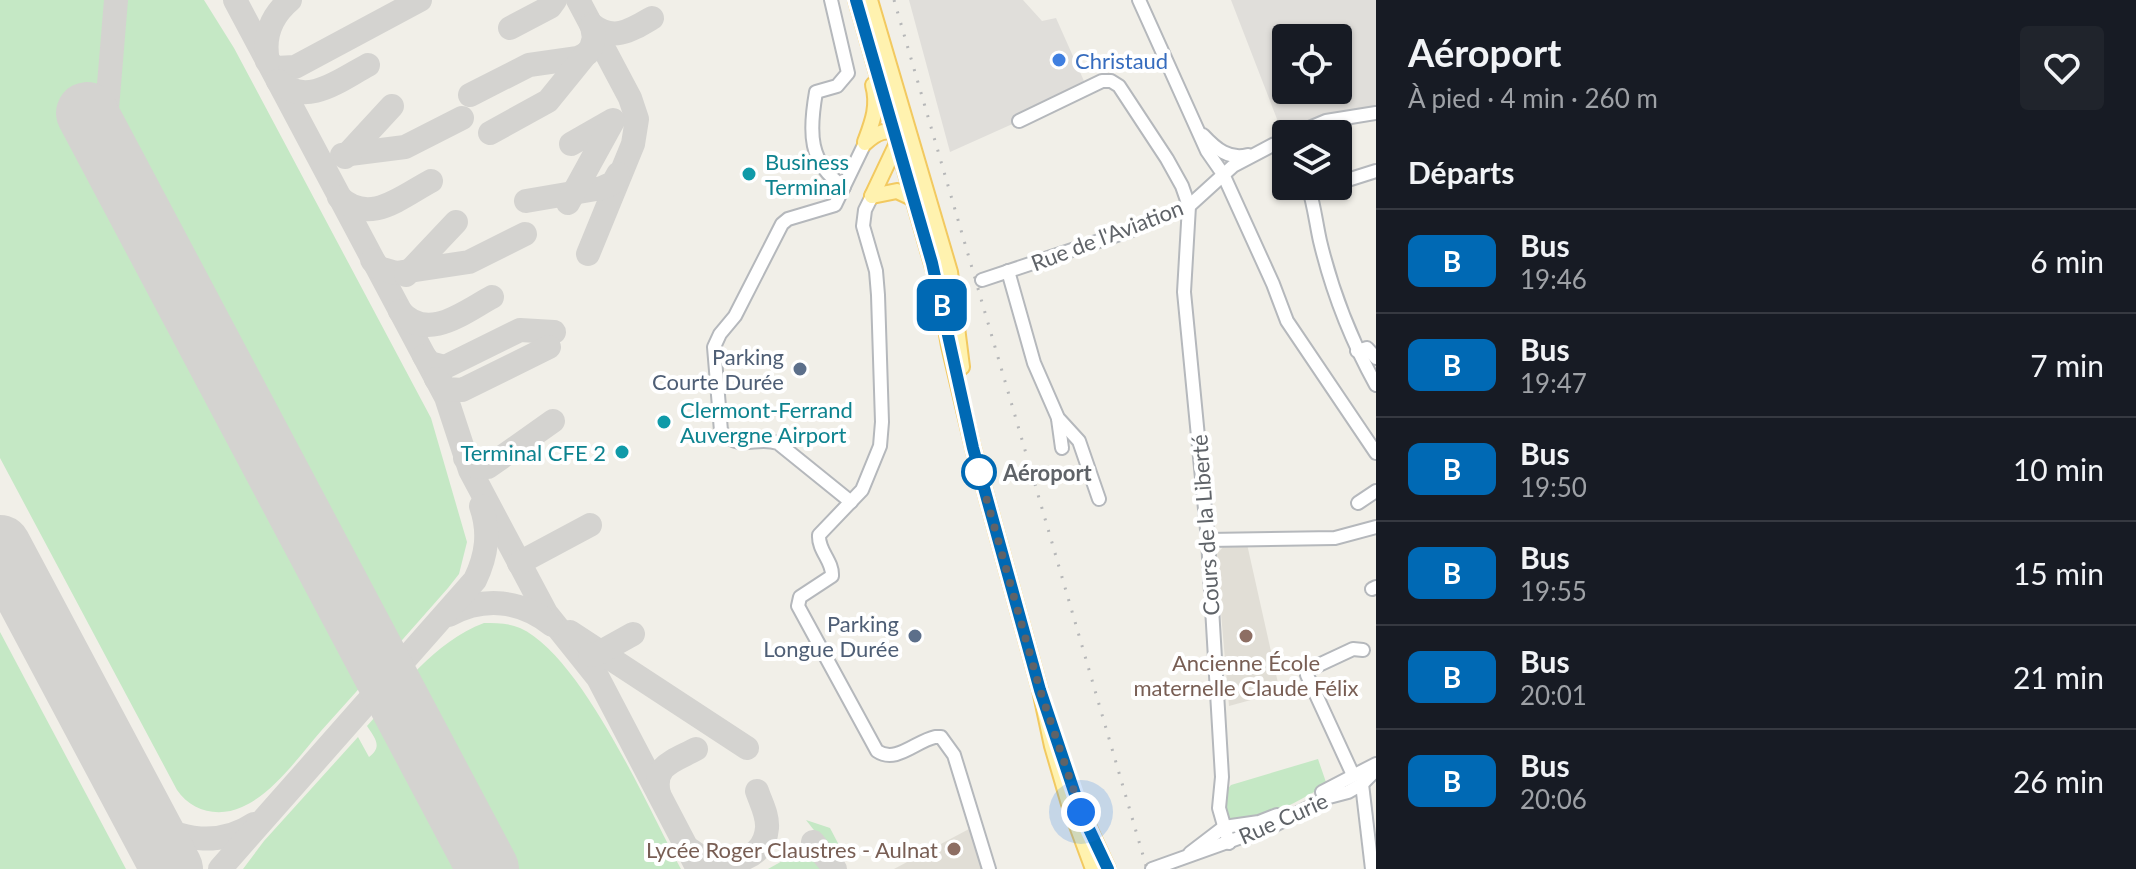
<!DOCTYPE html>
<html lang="fr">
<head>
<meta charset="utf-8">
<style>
  :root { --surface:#171b24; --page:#20242c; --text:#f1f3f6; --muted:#9ea1a6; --line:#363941 }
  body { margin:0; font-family:Lato,sans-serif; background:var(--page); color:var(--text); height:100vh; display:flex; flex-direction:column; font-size:30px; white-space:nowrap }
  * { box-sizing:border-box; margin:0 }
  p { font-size:26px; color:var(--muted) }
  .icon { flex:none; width:44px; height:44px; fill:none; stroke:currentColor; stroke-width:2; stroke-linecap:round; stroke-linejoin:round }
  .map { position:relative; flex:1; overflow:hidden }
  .drawer { display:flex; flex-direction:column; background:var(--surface); width:760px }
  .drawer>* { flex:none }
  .badge { padding:0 16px; border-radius:12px; font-size:28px; line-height:52px }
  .fabs { position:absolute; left:1272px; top:24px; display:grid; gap:16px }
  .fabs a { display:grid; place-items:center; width:80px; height:80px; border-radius:8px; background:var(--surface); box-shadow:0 2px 6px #0004; font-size:40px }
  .you { position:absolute; width:40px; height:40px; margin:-20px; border:6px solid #fff; border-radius:50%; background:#1a73e8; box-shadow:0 0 0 12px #1a73e833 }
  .map>.badge { position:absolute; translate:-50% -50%; box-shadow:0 0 0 4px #fff }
  h2 { padding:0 32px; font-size:30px; line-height:72px }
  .round { display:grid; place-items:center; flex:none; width:84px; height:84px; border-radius:8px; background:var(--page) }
  .head { display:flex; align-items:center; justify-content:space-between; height:136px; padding:0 32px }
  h1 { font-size:38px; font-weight:700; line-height:60px }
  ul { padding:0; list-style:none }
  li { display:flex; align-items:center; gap:24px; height:104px; padding:0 32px; border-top:2px solid var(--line) }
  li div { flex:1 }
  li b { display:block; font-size:30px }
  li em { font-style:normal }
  li .badge { min-width:88px; font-weight:700; text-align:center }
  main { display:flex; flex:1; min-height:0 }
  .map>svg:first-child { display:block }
  .industrial { fill:#e0deda; fill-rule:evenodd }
  .education { fill:#e1ded6 }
  .green { fill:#c5e8c5 }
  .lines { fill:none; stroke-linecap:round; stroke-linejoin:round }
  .taxiway { stroke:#d4d3d0; stroke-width:24 }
  .runway { stroke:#d4d3d0; stroke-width:62 }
  .minor-casing { stroke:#b5b8bc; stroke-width:16 }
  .major-casing { stroke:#f2c960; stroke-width:18 }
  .minor { stroke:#fff; stroke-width:12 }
  .major { stroke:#fff2af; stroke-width:14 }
  .rail { stroke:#b6b7b8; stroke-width:3; stroke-dasharray:2 10; stroke-linecap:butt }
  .line-casing { stroke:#fff; stroke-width:18 }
  .line { stroke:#0069b4; stroke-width:12 }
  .walk { stroke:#5f6368; stroke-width:8; stroke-dasharray:0 14.4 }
  .shop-dot { fill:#3f7fe0; stroke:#fff; stroke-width:3 }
  .culture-dot { fill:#0f9aa8; stroke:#fff; stroke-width:3 }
  .service-dot { fill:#5c6f8a; stroke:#fff; stroke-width:3 }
  .stop-dot { fill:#fff; stroke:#0069b4; stroke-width:4 }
  .education-dot { fill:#8d6e63; stroke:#fff; stroke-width:3 }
  .labels { text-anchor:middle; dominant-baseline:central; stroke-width:8; stroke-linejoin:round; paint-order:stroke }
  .shop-label { font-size:22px; fill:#366cbe; stroke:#fff; text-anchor:start }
  .culture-label { font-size:22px; fill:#0d838f; stroke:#fff; text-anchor:start }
  .street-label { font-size:22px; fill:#5f6368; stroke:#fff }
  .service-label { font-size:22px; fill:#4e5e75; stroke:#fff; text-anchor:end }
  .stop-label { font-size:22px; font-weight:bold; fill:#5f6368; stroke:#fff; text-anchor:start }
  .education-label { font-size:22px; fill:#785e54; stroke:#fff }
</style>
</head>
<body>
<main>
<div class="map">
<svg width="1376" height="869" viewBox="0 0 1376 869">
  <rect width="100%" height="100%" fill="#f1efe8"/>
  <g class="industrial">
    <path d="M909,0H1023L1042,21L1056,18L1088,90L950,152Z"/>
    <path d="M1231,0H1376V106L1321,115L1282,132ZM1286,38H1338V90H1286Z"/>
  </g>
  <g class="education">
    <path d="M1247,544L1280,692L1229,706L1216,555L1223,547Z"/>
    <path d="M969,829L982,869H894Z"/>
  </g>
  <g class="green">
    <path d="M0,0H204L234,48L431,418L467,542L459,574L448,588C406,636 364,683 321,731C299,756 274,793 242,807C218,818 191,811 177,790L0,458Z"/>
    <path d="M484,623C496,623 509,623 520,628C582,656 648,808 681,869H243L264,841L358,737L369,757C383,747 375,738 367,726C402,687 434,642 484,623Z"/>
    <path d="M0,632L126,869H0Z"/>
    <path d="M1318,759L1327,785C1302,798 1256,828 1228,819C1224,806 1221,796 1231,785Z"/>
    <path d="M806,820L830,828L841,849L836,858Z"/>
    <path d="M802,850L811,852L826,869H768Z"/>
  </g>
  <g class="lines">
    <g class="taxiway">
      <path d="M235,0L446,397L470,470L546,613L598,678L698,869"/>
      <path d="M578,0L630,98L637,119L633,144L588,254"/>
      <path d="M591,24C613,42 630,31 652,18"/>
      <path d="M510,28L550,7L555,0"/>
      <path d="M267,61L276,68L295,67L420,0"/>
      <path d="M268,61C263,37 271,16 290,0"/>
      <path d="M278,81C306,108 340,80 368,65"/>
      <path d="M470,95L529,65L578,58L588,53"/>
      <path d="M490,133L548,101L591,48L594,38L592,26"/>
      <path d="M104,144L116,0"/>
      <path d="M571,144L613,120"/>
      <path d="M342,155L405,147L462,118"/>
      <path d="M345,157L392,106"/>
      <path d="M339,197C369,226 401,197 431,181"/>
      <path d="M526,201L602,188L613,183L618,174"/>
      <path d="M568,203L613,121"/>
      <path d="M372,260L379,268L396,273L469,262L525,234"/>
      <path d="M406,275L456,222"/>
      <path d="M400,311C427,343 464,312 492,297"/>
      <path d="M424,356L430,363L445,367L520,330L554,332"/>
      <path d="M436,379L447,389L462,390L549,347"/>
      <path d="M465,458L475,466L488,467L553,421"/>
      <path d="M519,563L590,525"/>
      <path d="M449,615C484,596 521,600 552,625"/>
      <path d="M570,632L747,748"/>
      <path d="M590,655L597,654L633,634"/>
      <path d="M127,785C134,795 141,807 149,816C177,844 223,845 254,824"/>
      <path d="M659,794C652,765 674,761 696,749"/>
      <path d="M146,821L159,850L163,869"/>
      <path d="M813,842L835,869"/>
      <path d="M691,850C713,869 764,867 767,828C768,815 761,803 757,791"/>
      <path d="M220,869L475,580C487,555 490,532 481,506"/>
    </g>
    <g class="runway">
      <path d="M87,113L488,869"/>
      <path d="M0,546L172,869"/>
    </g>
    <defs>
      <g id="minor">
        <path d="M831,0L848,73L837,86L816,92C809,132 808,163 844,187"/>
        <path d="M1139,0L1207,151L1223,174L1273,284L1287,321L1376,453"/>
        <path d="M1019,121L1102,81H1111L1119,86L1167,159L1182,186L1189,206L1184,292L1208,540L1222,777L1219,808L1229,843"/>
        <path d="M1295,134L1326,121L1376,113"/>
        <path d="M1203,135C1216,149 1229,160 1248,155"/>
        <path d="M1338,183L1376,171"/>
        <path d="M1308,186C1314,204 1316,223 1320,241C1332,291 1351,340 1376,385"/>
        <path d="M1310,192L1330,186"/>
        <path d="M872,196L865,210L863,226L876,271L878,295L882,422L880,446L862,490L819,535C818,551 833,561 832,576L800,597L798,606L877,751C896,764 916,741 935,737H941L954,755L989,869"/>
        <path d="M1008,271L1034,363L1058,418L1079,441L1099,499"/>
        <path d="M982,280L1132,230L1189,206L1233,166L1286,138"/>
        <path d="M1357,351L1367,348L1376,358"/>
        <path d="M1058,419L1062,448"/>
        <path d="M851,502L778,443C754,435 742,453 721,431L714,347L720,334L735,316L782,224L788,219L835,205L865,143"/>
        <path d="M1358,503L1376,491"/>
        <path d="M1208,540L1335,538L1376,527"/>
        <path d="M1372,589L1376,587"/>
        <path d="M1353,775L1307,675L1308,670L1353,649L1363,650"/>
        <path d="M1362,784L1372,869"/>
        <path d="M1322,792L1376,764"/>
        <path d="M1190,853L1224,827L1259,822L1277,815"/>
        <path d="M1152,869L1275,825L1329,797L1348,792L1362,784L1376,770"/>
      </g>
      <g id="major">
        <path d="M856,0L938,285L949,346L973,448L1040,690L1052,746L1069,804L1093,869"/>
        <path d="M870,0L950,272L962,367"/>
        <path d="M865,142C872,123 879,106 873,85"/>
        <path d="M865,143C876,133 888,126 901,137"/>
        <path d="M872,196L899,139"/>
        <path d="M872,196L897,191L914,199"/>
        <path d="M1078,804L1108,869"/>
      </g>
    </defs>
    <use href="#minor" class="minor-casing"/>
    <use href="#major" class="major-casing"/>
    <use href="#minor" class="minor"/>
    <use href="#major" class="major"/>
    <path class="rail" d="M894,0L1147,869"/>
  </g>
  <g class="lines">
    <defs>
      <path id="line" d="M856,0L932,263L973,448L1040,690L1081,812L1108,869"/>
    </defs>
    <use href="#line" class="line-casing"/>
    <use href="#line" class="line"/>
    <path class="walk" d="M979,472L1040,690L1081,812"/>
  </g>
  <circle class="shop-dot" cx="1059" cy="60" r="8"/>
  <g class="culture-dot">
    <circle cx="749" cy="174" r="8"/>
    <circle cx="664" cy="422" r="8"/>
    <circle cx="622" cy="452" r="8"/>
  </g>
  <g class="service-dot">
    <circle cx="800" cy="369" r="8"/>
    <circle cx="915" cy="636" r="8"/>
  </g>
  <circle class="stop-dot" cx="979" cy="472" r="16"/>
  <g class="education-dot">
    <circle cx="1246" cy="636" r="8"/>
    <circle cx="954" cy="849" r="8"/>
  </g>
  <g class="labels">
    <g class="shop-label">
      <text x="1075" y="60">Christaud</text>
    </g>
    <g class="culture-label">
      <text x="765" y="161">Business<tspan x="765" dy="25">Terminal</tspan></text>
      <text x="680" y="409">Clermont-Ferrand<tspan x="680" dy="25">Auvergne Airport</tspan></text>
      <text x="606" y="452" text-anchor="end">Terminal CFE 2</text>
    </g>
    <g class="street-label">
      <text transform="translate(1107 235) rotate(-21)">Rue de l'Aviation</text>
      <text transform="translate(1205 525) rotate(-94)">Cours de la Liberté</text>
      <text transform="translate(1283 818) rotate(-24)">Rue Curie</text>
    </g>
    <g class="service-label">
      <text x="784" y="356">Parking<tspan x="784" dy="25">Courte Durée</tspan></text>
      <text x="899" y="623">Parking<tspan x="899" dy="25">Longue Durée</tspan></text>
    </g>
    <g class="stop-label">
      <text x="1003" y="472">Aéroport</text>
    </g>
    <g class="education-label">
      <text x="1246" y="662">Ancienne École<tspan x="1246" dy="25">maternelle Claude Félix</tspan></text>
      <text x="938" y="849" text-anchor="end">Lycée Roger Claustres - Aulnat</text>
    </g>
  </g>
</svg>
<div class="fabs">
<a><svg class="icon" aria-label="locate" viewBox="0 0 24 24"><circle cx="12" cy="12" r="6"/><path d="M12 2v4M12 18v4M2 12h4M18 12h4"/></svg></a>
<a><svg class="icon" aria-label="layers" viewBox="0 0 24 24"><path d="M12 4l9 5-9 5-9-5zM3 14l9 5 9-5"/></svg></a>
</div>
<div class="you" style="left:1081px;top:812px"></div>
<b class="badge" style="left:942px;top:305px;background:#0069b4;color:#fff">B</b>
</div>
<section class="drawer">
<div class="head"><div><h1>Aéroport</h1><p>À pied · 4 min · 260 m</p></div><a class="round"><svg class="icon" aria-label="heart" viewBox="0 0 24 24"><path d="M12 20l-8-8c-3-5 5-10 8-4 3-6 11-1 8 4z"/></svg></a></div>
<h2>Départs</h2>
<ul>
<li><span class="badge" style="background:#0069b4;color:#fff">B</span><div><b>Bus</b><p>19:46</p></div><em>6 min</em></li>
<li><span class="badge" style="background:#0069b4;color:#fff">B</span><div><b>Bus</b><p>19:47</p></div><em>7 min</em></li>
<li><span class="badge" style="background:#0069b4;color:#fff">B</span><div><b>Bus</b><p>19:50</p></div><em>10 min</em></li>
<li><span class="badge" style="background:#0069b4;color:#fff">B</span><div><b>Bus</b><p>19:55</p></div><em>15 min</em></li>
<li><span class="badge" style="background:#0069b4;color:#fff">B</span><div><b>Bus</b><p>20:01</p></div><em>21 min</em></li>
<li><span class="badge" style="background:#0069b4;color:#fff">B</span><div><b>Bus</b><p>20:06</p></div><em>26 min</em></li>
</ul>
</section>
</main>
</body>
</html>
